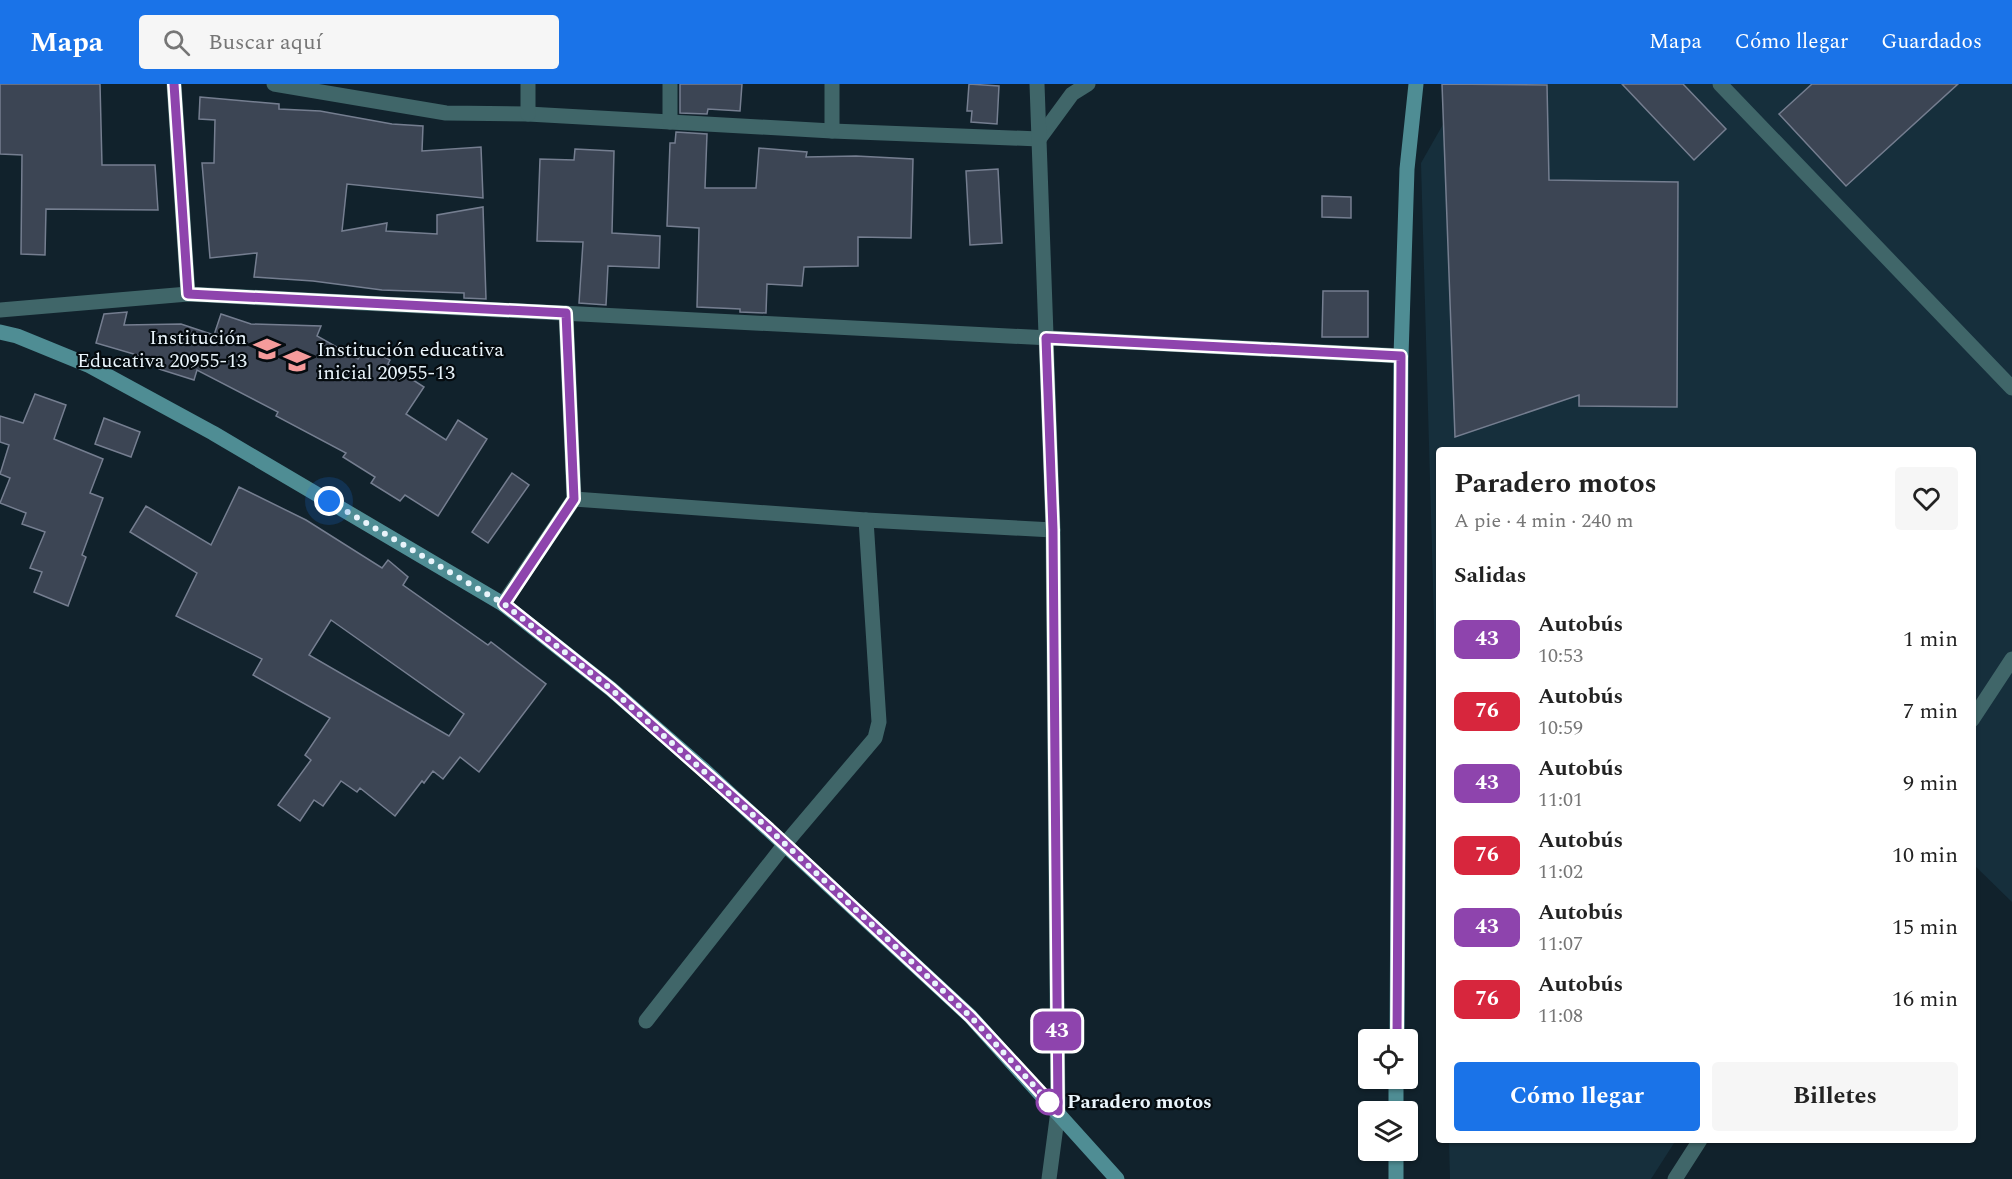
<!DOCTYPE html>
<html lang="es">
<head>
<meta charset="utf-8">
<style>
  :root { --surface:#fff; --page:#f6f6f6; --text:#222; --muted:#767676; --accent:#1a73e8 }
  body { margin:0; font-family:Spectral,serif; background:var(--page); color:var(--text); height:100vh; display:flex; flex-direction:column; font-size:22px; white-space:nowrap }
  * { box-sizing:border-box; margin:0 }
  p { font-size:20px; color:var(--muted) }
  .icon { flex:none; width:33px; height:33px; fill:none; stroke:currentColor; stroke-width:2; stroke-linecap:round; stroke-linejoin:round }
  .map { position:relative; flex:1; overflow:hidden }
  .panel { position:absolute; left:1436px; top:363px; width:540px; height:696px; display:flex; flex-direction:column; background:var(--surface); border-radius:6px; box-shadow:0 2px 4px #0004 }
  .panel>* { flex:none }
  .badge { padding:0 12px; border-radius:9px; font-size:21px; line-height:39px }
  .fabs { position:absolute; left:1358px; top:945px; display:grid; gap:12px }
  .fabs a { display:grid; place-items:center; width:60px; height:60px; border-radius:6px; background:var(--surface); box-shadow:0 2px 4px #0004; font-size:30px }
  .you { position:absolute; width:30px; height:30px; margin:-15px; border:4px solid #fff; border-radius:50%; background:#1a73e8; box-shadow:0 0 0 9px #1a73e833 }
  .map>.badge { position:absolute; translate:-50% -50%; box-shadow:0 0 0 3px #fff }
  h2 { padding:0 18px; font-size:22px; line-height:54px }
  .round { display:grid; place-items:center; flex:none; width:63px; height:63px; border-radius:6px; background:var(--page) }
  .head { display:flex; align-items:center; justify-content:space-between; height:102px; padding:0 18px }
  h1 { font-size:28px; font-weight:700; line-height:45px }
  .primary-button { display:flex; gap:12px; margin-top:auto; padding:12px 18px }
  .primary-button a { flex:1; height:69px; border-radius:6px; background:var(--accent); color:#fff; font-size:24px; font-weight:700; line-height:69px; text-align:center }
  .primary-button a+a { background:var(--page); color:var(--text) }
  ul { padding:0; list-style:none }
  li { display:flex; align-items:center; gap:18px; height:72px; padding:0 18px }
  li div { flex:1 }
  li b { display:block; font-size:22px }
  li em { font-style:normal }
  li .badge { min-width:66px; font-weight:700; text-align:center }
  header { display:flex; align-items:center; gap:36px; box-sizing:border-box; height:84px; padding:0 30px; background:var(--accent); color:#fff }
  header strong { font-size:28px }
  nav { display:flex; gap:33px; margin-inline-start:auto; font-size:21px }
  .search { width:420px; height:54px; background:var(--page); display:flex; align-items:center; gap:15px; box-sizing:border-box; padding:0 21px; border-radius:6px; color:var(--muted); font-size:22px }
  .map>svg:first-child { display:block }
  .built { fill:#162f3c }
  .building { fill:#3c4554; stroke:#757e90; stroke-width:1.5; fill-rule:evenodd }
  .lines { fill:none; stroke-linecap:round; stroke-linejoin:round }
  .street { stroke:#406669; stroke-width:15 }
  .secondary { stroke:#4f8d94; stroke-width:15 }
  .line-casing { stroke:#fff; stroke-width:14 }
  .line { stroke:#8e44ad; stroke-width:9 }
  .walk { stroke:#e9f4fb; stroke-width:6; stroke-dasharray:0 10.8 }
  .stop-dot { fill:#fff; stroke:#8e44ad; stroke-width:3 }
  .labels { text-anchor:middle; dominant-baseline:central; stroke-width:4.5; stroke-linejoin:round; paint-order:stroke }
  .poi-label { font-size:20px; fill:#e9f4fb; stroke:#050b0f; text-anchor:end }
  .stop-label { font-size:20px; font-weight:bold; fill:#e9f4fb; stroke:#050b0f; text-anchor:start }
</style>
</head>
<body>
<header>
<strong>Mapa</strong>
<div class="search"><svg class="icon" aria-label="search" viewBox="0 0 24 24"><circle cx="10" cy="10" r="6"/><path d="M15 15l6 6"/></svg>Buscar aquí</div>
<nav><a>Mapa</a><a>Cómo llegar</a><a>Guardados</a></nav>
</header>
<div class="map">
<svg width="2012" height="1095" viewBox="0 0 2012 1095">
  <rect width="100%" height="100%" fill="#11222c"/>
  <g class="built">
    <path d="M1466,0H2012V818L1973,780L1972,366H1438V677L1421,79Z"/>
    <path d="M1449,1056H1676L1651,1095H1450Z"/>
  </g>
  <g class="building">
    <path d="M0,0H100L102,81H155L158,126L46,125L45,171L21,170L22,71L0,70Z"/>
    <path d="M680,0H742L740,27L708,25L707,30L680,29Z"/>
    <path d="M969,0L999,2L997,40L971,38L972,27H967Z"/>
    <path d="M1442,0L1547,1L1549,96L1678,98L1677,323L1579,322V311L1455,353Z"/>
    <path d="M1622,0H1683L1726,45L1694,76Z"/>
    <path d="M1812,0H1958L1846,102L1779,30Z"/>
    <path d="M200,13L279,20V25L320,27L392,40L423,42L422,67L481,63L483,114L347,100L342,147L387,139L386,147L437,150V131L483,123L486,215L464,214V209L382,206L313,197L254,193L257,169L210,174L202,79H214L215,36L199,35Z"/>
    <path d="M676,48L707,50L705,104H756L759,64L807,68L806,73L856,72L913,75L911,154L858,153V182L804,183L802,202L767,200L766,229L740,228V225L697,223L699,144L667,142L670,59H675Z"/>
    <path d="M575,65L614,67L612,149L660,152L659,184L608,182L606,221L579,219L583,158L537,157L540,75L574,76Z"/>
    <path d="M998,85L1002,159L970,161L966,87Z"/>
    <path d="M1322,112L1351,113V134L1322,133Z"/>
    <path d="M1323,207H1368V253H1322Z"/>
    <path d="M127,228L124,241L181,240L214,251L221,230L251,240L321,242L317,252L358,275L365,262L390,276L388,280L424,303L406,330L446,356L458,336L487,355L438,432L405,411L400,417L371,399L375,393L343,373L346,369L276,332L278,328L197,286L194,296L159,285L161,278L96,259L104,230Z"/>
    <path d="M35,310L66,321L54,355L103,375L90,409L103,414L82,471L86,473L68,522L34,508L42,488L30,484L45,448L22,440L26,429L0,419L10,394L0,390L9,361L0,358V332L23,339Z"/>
    <path d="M104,334L140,348L131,373L95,360Z"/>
    <path d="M512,389L529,401L488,459L472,448Z"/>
    <path d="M239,403L306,436L382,484L388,476L408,493L403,501L488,561L491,558L546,600L479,688L460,673L443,695L433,687L424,699L422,697L395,732L360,704L357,708L341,697L323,722L314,716L300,737L278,721L311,676L305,671L330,634L253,591L262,575L176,532L197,489L130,448L146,422L211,461ZM331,536L464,630L449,652L309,571Z"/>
  </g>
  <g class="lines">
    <g class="street">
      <path d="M174,0L188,210"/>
      <path d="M274,0L446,29L528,30L832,47L1039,55L1072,10L1088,0"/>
      <path d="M528,0V30"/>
      <path d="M670,0V38"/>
      <path d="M832,0V47"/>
      <path d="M1037,0L1053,446L1058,1027L1049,1095"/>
      <path d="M1720,0L2012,304"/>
      <path d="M0,226L188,210L1401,272"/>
      <path d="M574,415L866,436L1053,446"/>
      <path d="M503,520L574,415L566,229"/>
      <path d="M1972,636L2012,575"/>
      <path d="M646,937L785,760L875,654L879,638L866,436"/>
      <path d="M1675,1095L1700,1056"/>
    </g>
    <g class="secondary">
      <path d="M0,248L17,252L88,281L213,349L503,520L611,605L704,686L970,932L1117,1095"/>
      <path d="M1397,956L1401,272L1407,85L1416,0"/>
      <path d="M1396,1028V994"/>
      <path d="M1396,1095V1066"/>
    </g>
  </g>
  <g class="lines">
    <defs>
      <path id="line" d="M174,0L188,210L566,229L574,415L504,520L611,605L769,745L970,932L1058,1027L1053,446L1046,254L1401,272L1397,956"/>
    </defs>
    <use href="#line" class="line-casing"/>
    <use href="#line" class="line"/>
    <path class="walk" d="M329,417L504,520L611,605L769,745L970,932L1049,1018"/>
  </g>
  <defs>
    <symbol id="school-bare" viewBox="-9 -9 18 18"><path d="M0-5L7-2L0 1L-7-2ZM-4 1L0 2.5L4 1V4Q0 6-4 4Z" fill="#f59b9b" stroke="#050b0f" stroke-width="2.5" paint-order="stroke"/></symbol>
  </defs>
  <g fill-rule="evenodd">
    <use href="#school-bare" x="248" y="246" width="38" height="38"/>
    <use href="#school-bare" x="278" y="258" width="38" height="38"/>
  </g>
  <circle class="stop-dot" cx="1049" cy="1018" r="12"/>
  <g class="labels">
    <g class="poi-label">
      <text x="247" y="254">Institución<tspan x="247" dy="23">Educativa 20955-13</tspan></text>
      <text x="317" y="266" text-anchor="start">Institución educativa<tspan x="317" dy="23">inicial 20955-13</tspan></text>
    </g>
    <g class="stop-label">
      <text x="1067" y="1018">Paradero motos</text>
    </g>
  </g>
</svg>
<div class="fabs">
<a><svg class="icon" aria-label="locate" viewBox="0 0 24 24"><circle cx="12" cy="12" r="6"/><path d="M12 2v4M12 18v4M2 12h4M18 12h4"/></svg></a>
<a><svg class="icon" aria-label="layers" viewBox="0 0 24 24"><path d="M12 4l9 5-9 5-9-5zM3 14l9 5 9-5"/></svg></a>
</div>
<div class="you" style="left:329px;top:417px"></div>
<b class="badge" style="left:1057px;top:947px;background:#8e44ad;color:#fff">43</b>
<section class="panel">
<div class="head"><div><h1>Paradero motos</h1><p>A pie · 4 min · 240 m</p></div><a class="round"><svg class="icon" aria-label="heart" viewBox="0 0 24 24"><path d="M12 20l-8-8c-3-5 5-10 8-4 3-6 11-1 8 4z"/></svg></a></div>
<h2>Salidas</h2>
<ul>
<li><span class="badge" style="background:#8e44ad;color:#fff">43</span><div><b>Autobús</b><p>10:53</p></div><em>1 min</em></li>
<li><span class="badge" style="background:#d7263d;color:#fff">76</span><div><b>Autobús</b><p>10:59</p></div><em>7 min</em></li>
<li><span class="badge" style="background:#8e44ad;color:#fff">43</span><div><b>Autobús</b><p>11:01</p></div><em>9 min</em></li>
<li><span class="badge" style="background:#d7263d;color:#fff">76</span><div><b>Autobús</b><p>11:02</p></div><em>10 min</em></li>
<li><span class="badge" style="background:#8e44ad;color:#fff">43</span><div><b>Autobús</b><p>11:07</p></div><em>15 min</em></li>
<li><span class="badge" style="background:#d7263d;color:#fff">76</span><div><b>Autobús</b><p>11:08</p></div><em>16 min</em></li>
</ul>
<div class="primary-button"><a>Cómo llegar</a><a>Billetes</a></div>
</section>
</div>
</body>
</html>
